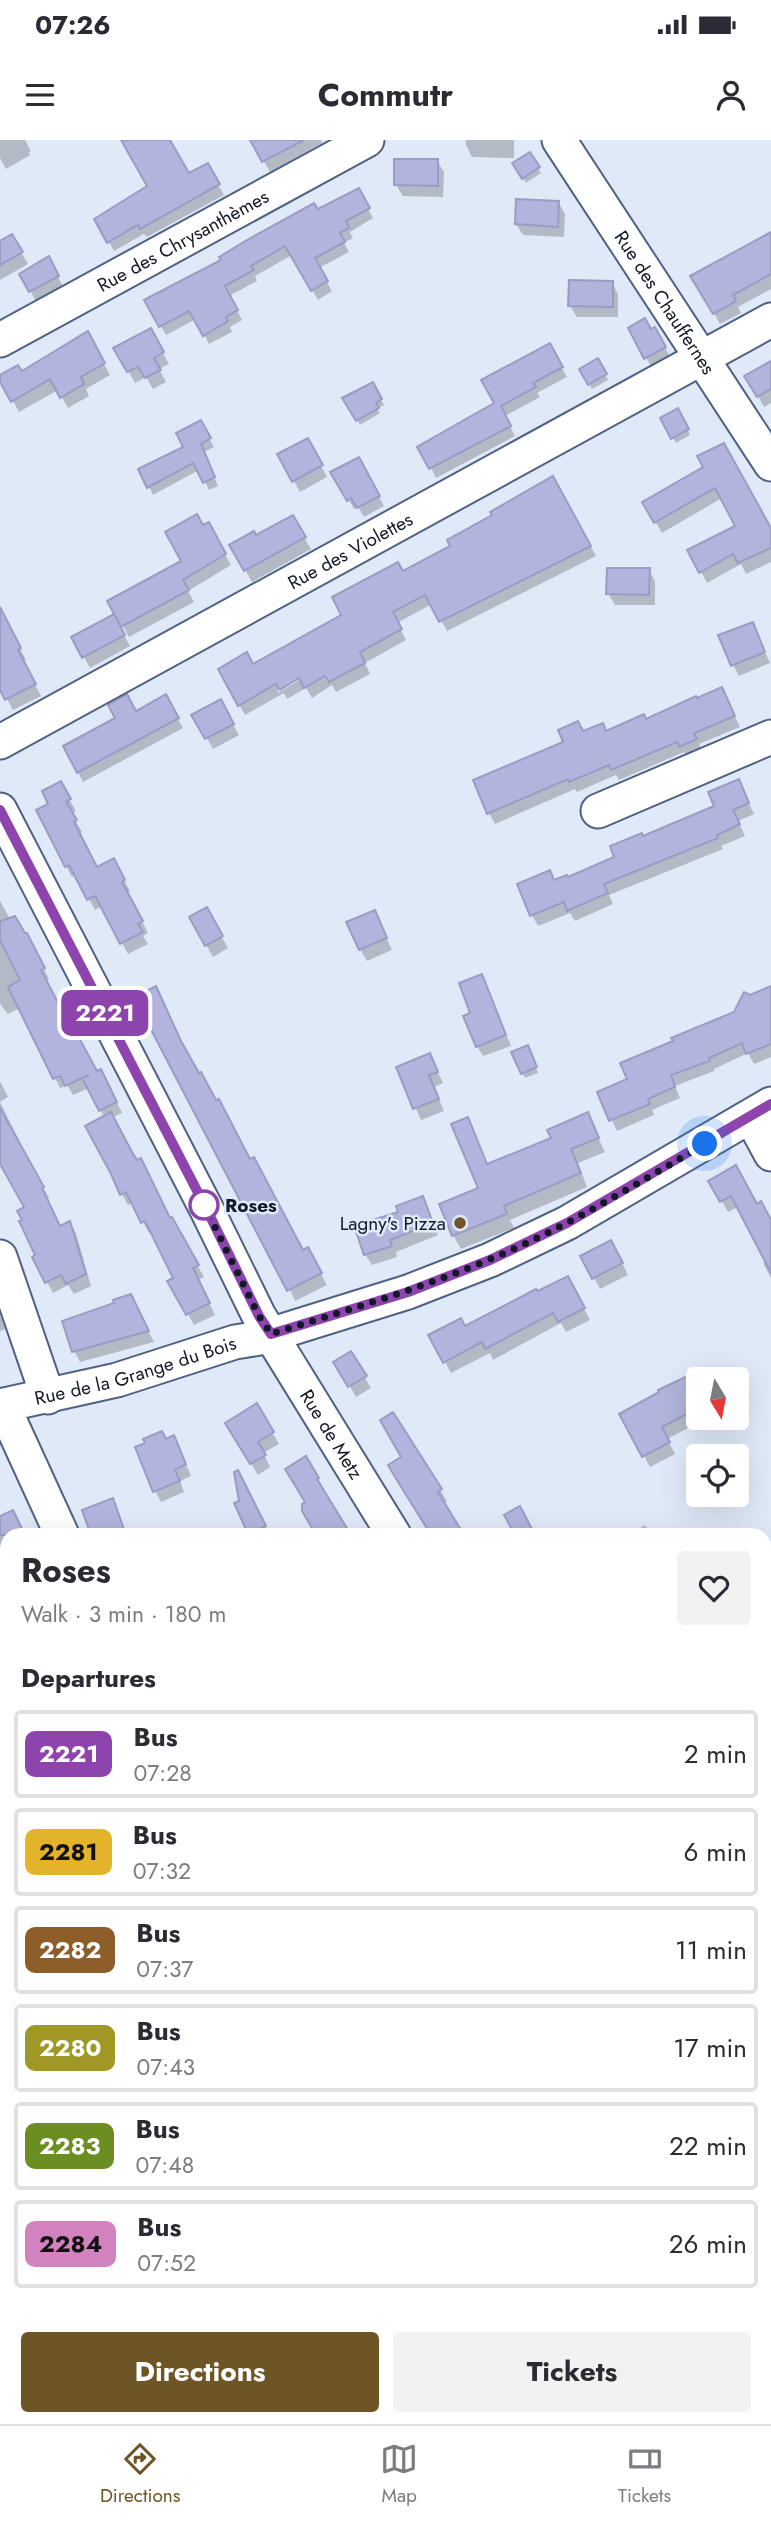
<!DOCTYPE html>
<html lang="en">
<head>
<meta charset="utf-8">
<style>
  :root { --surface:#fff; --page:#f2f2f3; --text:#2b2b33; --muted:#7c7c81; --line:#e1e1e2; --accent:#6e5526 }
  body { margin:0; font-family:Jost,sans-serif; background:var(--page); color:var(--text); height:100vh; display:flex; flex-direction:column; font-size:26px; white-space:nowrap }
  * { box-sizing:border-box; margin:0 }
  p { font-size:23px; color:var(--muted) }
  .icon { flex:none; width:38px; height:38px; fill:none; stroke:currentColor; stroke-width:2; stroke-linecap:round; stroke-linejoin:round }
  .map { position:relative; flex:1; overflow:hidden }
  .panel { position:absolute; left:0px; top:1388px; width:772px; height:898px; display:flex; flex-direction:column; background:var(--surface); border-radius:21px 21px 0 0; box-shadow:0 7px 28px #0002 }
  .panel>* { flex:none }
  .badge { padding:0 14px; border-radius:10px; font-size:24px; line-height:46px }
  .needle { width:46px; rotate:170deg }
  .controls { position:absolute; left:686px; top:1227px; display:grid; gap:14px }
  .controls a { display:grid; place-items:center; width:63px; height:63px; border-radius:7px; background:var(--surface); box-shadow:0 7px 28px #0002; font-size:35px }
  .you { position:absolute; width:35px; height:35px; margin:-18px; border:5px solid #fff; border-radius:50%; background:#1a73e8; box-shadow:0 0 0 10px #1a73e833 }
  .map>.badge { position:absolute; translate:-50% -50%; box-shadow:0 0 0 4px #fff }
  h2 { padding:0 21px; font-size:26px; line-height:63px }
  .round { display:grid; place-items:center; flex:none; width:74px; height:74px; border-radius:7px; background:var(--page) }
  .overview { display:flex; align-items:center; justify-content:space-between; height:119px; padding:0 21px }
  h1 { font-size:33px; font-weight:700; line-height:52px }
  .cta { display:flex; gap:14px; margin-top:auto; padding:14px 21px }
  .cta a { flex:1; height:80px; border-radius:7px; background:var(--accent); color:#fff; font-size:28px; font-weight:700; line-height:80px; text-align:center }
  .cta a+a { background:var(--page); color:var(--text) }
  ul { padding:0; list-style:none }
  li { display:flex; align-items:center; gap:21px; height:88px; margin:0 14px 10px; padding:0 7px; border:4px solid var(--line); border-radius:7px }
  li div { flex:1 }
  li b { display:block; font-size:26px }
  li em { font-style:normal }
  li .badge { min-width:77px; font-weight:700; text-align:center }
  .status { display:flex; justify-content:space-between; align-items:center; height:49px; padding:0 35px; background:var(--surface); direction:ltr }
  .status svg { height:19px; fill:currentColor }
  header { display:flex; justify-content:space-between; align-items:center; height:91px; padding:0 21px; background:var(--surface); font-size:32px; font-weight:700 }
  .tabs { display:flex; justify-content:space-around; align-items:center; height:98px; border-top:2px solid var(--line); background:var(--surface); font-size:19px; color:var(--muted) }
  .tabs a { display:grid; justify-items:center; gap:4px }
  .tabs .selected { color:var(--accent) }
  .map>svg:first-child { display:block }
  .shadow { fill:#0003; fill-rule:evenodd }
  .building { fill:#b2b4dd; stroke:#9a9cc3; stroke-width:2 }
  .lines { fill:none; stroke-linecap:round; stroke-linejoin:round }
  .minor-casing { stroke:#506283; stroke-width:37 }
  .minor { stroke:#fff; stroke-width:33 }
  .line-casing { stroke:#fff; stroke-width:16 }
  .line { stroke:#8e44ad; stroke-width:10 }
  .walk { stroke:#121927; stroke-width:7; stroke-dasharray:0 12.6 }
  .stop-dot { fill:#fff; stroke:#8e44ad; stroke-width:3.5 }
  .poi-dot { fill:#6e5526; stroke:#e0e9f8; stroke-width:2.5 }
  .labels { text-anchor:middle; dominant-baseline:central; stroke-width:5; stroke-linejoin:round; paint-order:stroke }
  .street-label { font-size:19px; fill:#121927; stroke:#e0e9f8 }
  .stop-label { font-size:19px; font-weight:bold; fill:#121927; stroke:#e0e9f8; text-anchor:start }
  .poi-label { font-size:19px; fill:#121927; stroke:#e0e9f8; text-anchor:end }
</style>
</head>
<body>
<div class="status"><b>07:26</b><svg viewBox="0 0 49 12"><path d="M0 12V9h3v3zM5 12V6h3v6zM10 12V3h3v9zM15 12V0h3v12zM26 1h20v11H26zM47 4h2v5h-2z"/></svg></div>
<header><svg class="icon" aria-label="menu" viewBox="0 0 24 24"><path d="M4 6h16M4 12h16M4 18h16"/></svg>Commutr<svg class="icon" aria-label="person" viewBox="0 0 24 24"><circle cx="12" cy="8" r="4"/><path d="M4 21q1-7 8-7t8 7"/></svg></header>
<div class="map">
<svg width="771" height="2284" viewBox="0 0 771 2284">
  <rect width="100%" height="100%" fill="#e0e9f8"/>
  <g class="shadow">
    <path d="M0,0H25L31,11L29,12L30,15L6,29L0,18Z"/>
    <path d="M133,0H168L188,36L207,25L224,55L147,97L144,94L114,111L96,79L150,47Z"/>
    <path d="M252,0H321L322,3L270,32Z"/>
    <path d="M466,0H514V18L472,17L466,5Z"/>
    <path d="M530,14L541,33L526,43L514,24Z"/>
    <path d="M437,21L444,32L443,57L403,56L396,45Z"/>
    <path d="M358,50L373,78L350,92L353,98L344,103L349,112L319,128L332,151L318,160L292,115L255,136L257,141L229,156L242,180L230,187L232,192L209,204L196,179L166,195L146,160Z"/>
    <path d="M558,62L565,74L564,97L523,95L516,84Z"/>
    <path d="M771,93V149L738,167L741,173L720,184L693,137Z"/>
    <path d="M12,96L28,124L0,140V103Z"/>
    <path d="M48,119L64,148L37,163L21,134Z"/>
    <path d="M612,143L618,154V177H577L570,166Z"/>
    <path d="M630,188L650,191L655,190L671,218L652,228Z"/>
    <path d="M150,190L169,224L159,229L166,242L153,249L146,237L135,243L115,208Z"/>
    <path d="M87,193L110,235L86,249L89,256L68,268L58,250L19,272L0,237L21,234Z"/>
    <path d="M549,206L567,237L537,253L540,257L505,276L515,296L436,338L420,307L496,264Z"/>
    <path d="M597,221L608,240L592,249L581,229Z"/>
    <path d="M771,225V263L764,267L747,236Z"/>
    <path d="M372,245L384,265L377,269L380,273L360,285L345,259Z"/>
    <path d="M678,270L690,295L676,303L663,279Z"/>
    <path d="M200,282L214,307L204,312L218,346L209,350L199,330L153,355L141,330L186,308Z"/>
    <path d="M307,300L327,337L300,352L279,315Z"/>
    <path d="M358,319L384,366L364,377L358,366L354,369L332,332Z"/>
    <path d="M706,328L771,391V422L746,434L741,424L707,443L690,411L738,387L722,358L662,393L644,362Z"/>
    <path d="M553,338L596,416L447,491L432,464L397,483L406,500L365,523L370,534L336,552L332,545L312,558L306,548L287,559L284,553L245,575L220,529L253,526L343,475L403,434L453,407L494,376ZM305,532L307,535L278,553V549Z"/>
    <path d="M292,377L311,409L252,442L231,405L255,397Z"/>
    <path d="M208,384L231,425L188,451L194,462L129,497L109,461L183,422L203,387Z"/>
    <path d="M649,430L655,441V465H615L608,453Z"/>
    <path d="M113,476L130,506L90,528L74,498Z"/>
    <path d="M752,484L770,523L739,536L733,525Z"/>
    <path d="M0,490L14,497L26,520L23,522L41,556L13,570L0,546Z"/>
    <path d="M722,549L740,587L699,604L702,610L687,617L684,612L619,640L616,635L577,652L575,649L495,684L489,673L475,641L583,593H607L646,581Z"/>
    <path d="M165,556L183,588L83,642L78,632L135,573Z"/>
    <path d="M220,562L239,595L213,609L194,575Z"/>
    <path d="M738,641L754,674L738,681L745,696L721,706L723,709L609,755L613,764L575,781L570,773L538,786L532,775L555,742L567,740L617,718L643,698L716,667Z"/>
    <path d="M60,643L76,671L71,673L82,692L79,694L97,729L113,720L130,751L127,753L148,793L143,796L148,804L128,814L102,766L95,770L76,735L72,737L66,726L50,664Z"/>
    <path d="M0,761L10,779L32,805L49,839L45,841L76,899L97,933L106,941L122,973L113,977L204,1137L198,1140L215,1175L194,1185L170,1142L176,1139L152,1092L149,1093L133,1063L128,1065L122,1054L113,1033L104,977L89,948L73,955L67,945L60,948L20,868L8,874L0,864Z"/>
    <path d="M206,770L228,808L213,817L191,778Z"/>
    <path d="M374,772L392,810L367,821L360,809Z"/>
    <path d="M487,847L511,906L483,916L477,906L472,874Z"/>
    <path d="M771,847V917L754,924L748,913L714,929V931L675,946L680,958L652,970L654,975L617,991L599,953L629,940L736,874L750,857Z"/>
    <path d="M530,913L538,933L525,938L522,933Z"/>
    <path d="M187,914L303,1112L314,1121L327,1145L295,1161Z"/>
    <path d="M430,915L443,943L434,947L444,971L421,980L398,928Z"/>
    <path d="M0,941L8,957L0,962L20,1002L18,1003L49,1058L46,1059L60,1087L70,1083L76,1093L91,1146L74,1154L68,1145L53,1153L47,1142L38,1116L26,1068L0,1021Z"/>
    <path d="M587,974L605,1012L578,1023L587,1047L510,1080L514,1088L461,1109L453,1095L480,1049L467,979L488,1026L554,999Z"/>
    <path d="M711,1042L756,1066L771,1083V1138L763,1123L767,1121L738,1067L728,1072Z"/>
    <path d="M422,1058L438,1095L396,1112L397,1117L372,1125L365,1114L401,1073Z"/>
    <path d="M617,1113L628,1135L600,1149L583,1116Z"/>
    <path d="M568,1138L590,1180L566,1192L561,1183L493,1220L490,1213L451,1233L431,1196L465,1188Z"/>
    <path d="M136,1167L154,1202L80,1222L74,1211Z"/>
    <path d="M0,1175L5,1189L0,1191Z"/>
    <path d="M351,1214L371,1248L356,1257L336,1223Z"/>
    <path d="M716,1228L723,1239H698V1278H707L667,1299L675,1314L650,1327L622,1275L696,1234L698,1238Z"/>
    <path d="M257,1266L279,1304L263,1313L270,1327L258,1335L227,1284Z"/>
    <path d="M174,1297L191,1336L180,1341L184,1352L161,1362L155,1351L166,1300Z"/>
    <path d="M305,1318L323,1348L321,1349L349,1395H305L315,1389L307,1363Z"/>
    <path d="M237,1332L268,1392L260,1395H251L236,1364L241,1362Z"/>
    <path d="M397,1336L440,1350L447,1361L443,1363Z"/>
    <path d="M519,1368L533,1394L532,1395H517Z"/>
    <path d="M13,1372L25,1395H7V1511L0,1514V1455L4,1453L0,1443V1378Z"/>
    <path d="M645,1385L651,1395H629Z"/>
    <path d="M771,1506V1549L765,1552V1512Z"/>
    <path d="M771,1613V1662L765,1665V1617Z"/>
    <path d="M7,1741V1839L0,1843V1745Z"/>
    <path d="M7,1896V1944L0,1949V1900Z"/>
    <path d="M7,2142V2175L0,2165V2146Z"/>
    <path d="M0,2243L7,2252V2278L0,2284Z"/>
    <path d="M37,2278H61L53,2284H42Z"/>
    <path d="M290,2278H295L299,2284H280Z"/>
    <path d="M412,2278H425L429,2284H403Z"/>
    <path d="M516,2278H546L549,2284H516Z"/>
    <path d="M585,2278H618L622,2284H587Z"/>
    <path d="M696,2278H708L699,2283Z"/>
  </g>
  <g class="building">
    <path d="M121,0H170L189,33L208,23L220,44L140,89L138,85L107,103L94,79L147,46Z"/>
    <path d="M250,0H304L262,22Z"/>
    <path d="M530,12L540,27L522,39L512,23Z"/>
    <path d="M394,19H438V46L394,45Z"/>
    <path d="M359,48L370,68L346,81L349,88L340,93L345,102L315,118L328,141L311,151L285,106L251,126L254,130L225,146L238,170L226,177L228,181L203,196L189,171L159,187L144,160L221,120L219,117L247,100L314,63L318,69Z"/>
    <path d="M516,59L559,61L558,87L515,84Z"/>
    <path d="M771,92V134L733,155L736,161L713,174L690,136Z"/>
    <path d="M12,94L23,112L0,125V101Z"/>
    <path d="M49,116L59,136L29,152L19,134Z"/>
    <path d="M569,140L613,141V167L568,166Z"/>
    <path d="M645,178L651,189L655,187L666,207L644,219L628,188Z"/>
    <path d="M151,188L164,212L154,218L161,230L145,238L138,227L127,232L113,208Z"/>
    <path d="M88,191L105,223L81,237L84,244L60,258L50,239L11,262L0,242V235L18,225L22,231Z"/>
    <path d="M550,203L563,227L533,243L536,247L501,266L511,286L429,329L417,307L494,263L481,240Z"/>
    <path d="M598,218L607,234L588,245L579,229Z"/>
    <path d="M771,221V249L757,257L744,236Z"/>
    <path d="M373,242L382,259L376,263L379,268L356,281L342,258Z"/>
    <path d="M678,268L689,289L671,299L660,278Z"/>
    <path d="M201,280L211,298L201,304L215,337L203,343L193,323L147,348L138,329L183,307L176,293Z"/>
    <path d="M308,298L323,325L292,342L277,314Z"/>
    <path d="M724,303L771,388V408L738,423L733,414L699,433L687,410L735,386L715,348L654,383L642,362L703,327L697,316Z"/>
    <path d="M359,317L380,356L357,368L351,358L347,361L330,332Z"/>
    <path d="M553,336L591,406L439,482L425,455L393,472L402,489L360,512L365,523L329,542L325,536L304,548L299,538L280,550L276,544L238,566L218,529L247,512L253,524L341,475L332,457L398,422L403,431L450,406L447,400L492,375L490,372Z"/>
    <path d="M197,374L203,385L209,382L226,414L183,440L189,450L121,487L107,461L181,421L165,392Z"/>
    <path d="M293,375L306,397L244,431L229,405L254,391L256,395Z"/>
    <path d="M607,428H650L649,455L606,454Z"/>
    <path d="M0,467L21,508L18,510L36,544L5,560L0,550Z"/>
    <path d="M114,474L125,495L82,518L71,497Z"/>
    <path d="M753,482L765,512L731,526L718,495Z"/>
    <path d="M722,547L735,576L694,593L697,599L679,607L677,602L611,630L609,625L569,642L568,639L487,674L473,640L563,602L558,590L578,581L583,591L603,583L606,591L644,574L646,579L696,556L697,558Z"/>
    <path d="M127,554L136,571L166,554L179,578L77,633L63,606L115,578L108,565Z"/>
    <path d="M221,559L234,584L205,599L191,575Z"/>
    <path d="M739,639L749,663L733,670L740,684L717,695L718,698L604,744L608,753L567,771L564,762L530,776L517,744L550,730L554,740L567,735L568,737L614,717L610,706L642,693L643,696L714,666L708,652Z"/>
    <path d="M61,641L71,659L66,661L77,680L74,682L97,727L114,718L125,740L122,742L143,781L138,784L143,792L120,804L95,756L87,760L69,725L65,727L36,670L48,664L42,651Z"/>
    <path d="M207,767L223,796L205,806L189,777Z"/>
    <path d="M375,770L387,798L359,810L346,782Z"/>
    <path d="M15,776L25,793H27L45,828L41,830L76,897L78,896L97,931L101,929L117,962L99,971L82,938L89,935L65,946L60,936L53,939L8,847L20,840L0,800V781Z"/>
    <path d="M482,834L506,895L476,907L463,876L470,873L459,843Z"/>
    <path d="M156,846L181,901L199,933L201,932L216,960L219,959L250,1019L254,1017L303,1110L308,1107L322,1133L287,1151L134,857Z"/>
    <path d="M771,846V904L746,914L742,903L709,918L710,921L671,935L675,947L648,959L650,964L609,981L597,952L627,939L620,923L673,901L671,898L734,872L744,852L750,855Z"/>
    <path d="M528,905L537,927L521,934L511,912Z"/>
    <path d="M430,913L438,932L429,935L439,959L413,969L396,927Z"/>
    <path d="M0,968L44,1047L42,1048L60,1086L70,1081L86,1134L66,1144L61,1135L45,1143L32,1117L35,1115L19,1081L22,1080L17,1071L24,1067L0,1024Z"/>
    <path d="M111,972L132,1012L137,1020L141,1018L170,1078L172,1077L199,1125L193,1128L210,1163L186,1175L167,1141L173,1138L145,1081L141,1083L126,1052L120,1055L111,1034L85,986Z"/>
    <path d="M588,972L599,998L571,1009L581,1033L504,1066L507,1074L452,1096L439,1064L478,1048L451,984L468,977L487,1024L551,998L547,990Z"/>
    <path d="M736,1025L757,1064L761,1061L771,1080V1133L731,1056L720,1062L708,1041Z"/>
    <path d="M423,1056L433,1083L390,1100L392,1106L364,1115L354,1086L398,1072L396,1066Z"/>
    <path d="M611,1100L623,1123L592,1139L580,1116Z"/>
    <path d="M568,1136L585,1168L558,1182L553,1173L485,1209L482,1202L443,1223L428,1195L461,1178L465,1186L536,1149L538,1151Z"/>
    <path d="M131,1154L149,1191L72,1212L62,1181L114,1163L113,1160Z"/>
    <path d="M351,1211L367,1236L348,1247L333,1222Z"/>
    <path d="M698,1231V1268L662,1287L670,1302L642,1317L619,1274L659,1252L658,1250Z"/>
    <path d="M257,1263L274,1292L258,1302L266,1315L250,1324L225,1283Z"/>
    <path d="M393,1272L442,1349L438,1352L464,1395H431L395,1337L388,1325L401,1317L380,1280Z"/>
    <path d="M162,1291L166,1299L174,1295L186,1324L175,1330L180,1341L153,1352L135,1307L145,1303L143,1299Z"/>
    <path d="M306,1316L319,1338L317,1339L351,1395H316L302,1371V1364L305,1362L285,1329Z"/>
    <path d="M238,1330L266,1386L248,1394L234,1363L239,1361L234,1332Z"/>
    <path d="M113,1358L126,1395H91L82,1370Z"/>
    <path d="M520,1366L532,1389L521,1395H515L504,1375Z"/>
    <path d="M13,1370L25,1395H0V1376Z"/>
  </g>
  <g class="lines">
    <defs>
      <g id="minor">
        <path id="s1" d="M559,0L771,324"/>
        <path id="s2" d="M0,200L367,0"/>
        <path id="s3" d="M0,602L771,180"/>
        <path id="s4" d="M0,670L207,1070L259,1176L394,1395"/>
        <path d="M598,671L771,597"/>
        <path d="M751,977L771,1014"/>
        <path d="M0,1117L48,1257"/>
        <path id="s5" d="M0,1266L117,1240L235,1202L260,1198L408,1152L490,1120L567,1083L771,964"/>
        <path d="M3,1266L62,1395"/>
        <path d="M765,1573L771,1570"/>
        <path d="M0,1720L7,1716"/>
        <path d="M0,1848L7,1844"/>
        <path d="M0,1969L7,1965"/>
        <path d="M765,1998L771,2008"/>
        <path d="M0,2086L7,2096"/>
        <path d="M765,2127L771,2123"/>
        <path d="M331,2278L335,2284"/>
        <path d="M662,2278L665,2284"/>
        <path d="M141,2284L168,2278"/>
      </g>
    </defs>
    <use href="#minor" class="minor-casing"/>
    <use href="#minor" class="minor"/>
  </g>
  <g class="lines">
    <defs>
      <path id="line" d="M0,670L207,1070L259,1176L271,1194L408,1152L490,1120L567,1083L771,964"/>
    </defs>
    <use href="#line" class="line-casing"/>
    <use href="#line" class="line"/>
    <path class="walk" d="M204,1065L259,1176L271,1194C344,1171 417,1150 488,1120C564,1089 634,1045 705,1004"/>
  </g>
  <circle class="stop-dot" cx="204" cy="1065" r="14"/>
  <circle class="poi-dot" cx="460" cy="1083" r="7"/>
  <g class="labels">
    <g class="street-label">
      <text stroke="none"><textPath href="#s2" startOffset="208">Rue des Chrysanthèmes</textPath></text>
      <text stroke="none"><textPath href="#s1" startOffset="194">Rue des Chauffernes</textPath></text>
      <text stroke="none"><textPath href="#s3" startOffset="399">Rue des Violettes</textPath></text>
      <text stroke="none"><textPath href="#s5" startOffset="140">Rue de la Grange du Bois</textPath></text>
      <text stroke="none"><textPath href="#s4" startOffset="707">Rue de Metz</textPath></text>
    </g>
    <g class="stop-label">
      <text x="225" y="1065">Roses</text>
    </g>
    <g class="poi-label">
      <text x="446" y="1083">Lagny's Pizza</text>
    </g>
  </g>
</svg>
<div class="controls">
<a><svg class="needle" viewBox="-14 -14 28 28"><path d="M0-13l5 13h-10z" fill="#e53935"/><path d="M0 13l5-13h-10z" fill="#7c7c81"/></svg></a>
<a><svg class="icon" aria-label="locate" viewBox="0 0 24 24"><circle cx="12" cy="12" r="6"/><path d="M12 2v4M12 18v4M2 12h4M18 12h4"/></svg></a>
</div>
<div class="you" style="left:705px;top:1004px"></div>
<b class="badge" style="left:105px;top:873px;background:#8e44ad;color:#fff">2221</b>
<section class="panel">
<div class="overview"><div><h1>Roses</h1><p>Walk · 3 min · 180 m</p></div><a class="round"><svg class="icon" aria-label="heart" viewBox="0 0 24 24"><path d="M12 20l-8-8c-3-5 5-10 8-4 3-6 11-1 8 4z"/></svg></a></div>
<h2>Departures</h2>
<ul>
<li><span class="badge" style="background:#8e44ad;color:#fff">2221</span><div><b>Bus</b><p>07:28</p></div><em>2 min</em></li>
<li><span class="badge" style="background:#e3b32a;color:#111">2281</span><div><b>Bus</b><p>07:32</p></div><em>6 min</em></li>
<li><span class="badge" style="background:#8d5e2a;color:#fff">2282</span><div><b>Bus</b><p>07:37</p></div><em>11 min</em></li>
<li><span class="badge" style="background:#9f9825;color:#fff">2280</span><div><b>Bus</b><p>07:43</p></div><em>17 min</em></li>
<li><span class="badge" style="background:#6b8e23;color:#fff">2283</span><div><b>Bus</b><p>07:48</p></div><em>22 min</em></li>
<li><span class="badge" style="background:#d282be;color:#111">2284</span><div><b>Bus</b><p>07:52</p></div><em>26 min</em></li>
</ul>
<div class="cta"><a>Directions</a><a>Tickets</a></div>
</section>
</div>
<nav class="tabs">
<a class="selected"><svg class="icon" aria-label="directions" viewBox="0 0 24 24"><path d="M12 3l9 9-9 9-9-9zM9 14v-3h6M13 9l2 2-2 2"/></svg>Directions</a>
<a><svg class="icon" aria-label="map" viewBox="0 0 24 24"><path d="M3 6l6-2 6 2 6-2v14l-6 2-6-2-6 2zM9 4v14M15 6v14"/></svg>Map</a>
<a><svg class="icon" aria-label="tickets" viewBox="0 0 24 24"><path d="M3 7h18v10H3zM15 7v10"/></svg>Tickets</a>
</nav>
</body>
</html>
